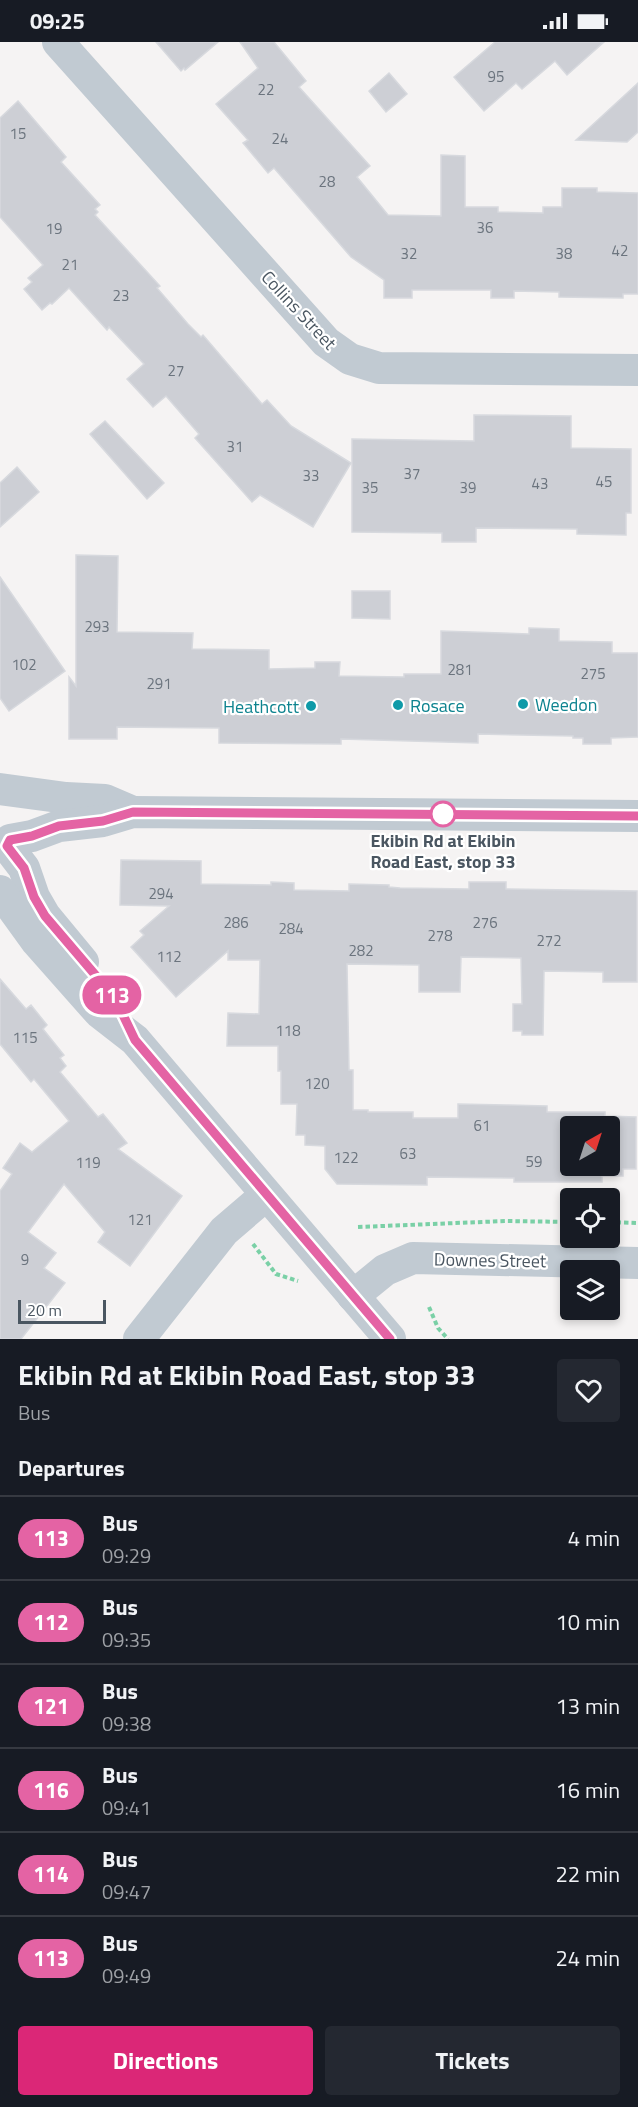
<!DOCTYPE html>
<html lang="en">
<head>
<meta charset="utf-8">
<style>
  :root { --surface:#171b24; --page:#242831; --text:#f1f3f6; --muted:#9ea1a6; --line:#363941; --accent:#db2777 }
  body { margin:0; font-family:"Titillium Web",sans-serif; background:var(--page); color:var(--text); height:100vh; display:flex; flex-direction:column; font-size:22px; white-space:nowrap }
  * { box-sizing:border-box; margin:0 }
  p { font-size:20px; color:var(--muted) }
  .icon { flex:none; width:33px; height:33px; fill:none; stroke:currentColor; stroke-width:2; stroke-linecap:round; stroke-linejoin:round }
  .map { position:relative; height:1297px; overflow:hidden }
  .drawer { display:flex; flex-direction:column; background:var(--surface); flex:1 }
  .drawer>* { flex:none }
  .badge { padding:0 12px; border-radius:20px; font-size:21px; line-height:39px }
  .needle { width:39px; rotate:39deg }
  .tools { position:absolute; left:560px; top:1074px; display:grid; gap:12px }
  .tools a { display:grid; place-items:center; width:60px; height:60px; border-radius:6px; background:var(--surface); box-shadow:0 3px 9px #0003; font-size:30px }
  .scale { position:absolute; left:18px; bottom:15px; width:88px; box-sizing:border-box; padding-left:6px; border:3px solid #4a5661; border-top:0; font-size:16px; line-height:21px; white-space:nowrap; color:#4a5661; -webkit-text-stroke:4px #fff; paint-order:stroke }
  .map>.badge { position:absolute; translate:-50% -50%; box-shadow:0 0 0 3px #fff }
  h2 { padding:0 18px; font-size:22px; line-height:54px }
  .round { display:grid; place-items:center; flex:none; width:63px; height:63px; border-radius:6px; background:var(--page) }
  .head { display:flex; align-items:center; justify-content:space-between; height:102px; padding:0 18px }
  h1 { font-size:28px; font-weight:700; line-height:45px }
  .primary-button { display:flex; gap:12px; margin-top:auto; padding:12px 18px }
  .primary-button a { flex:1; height:69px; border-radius:6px; background:var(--accent); color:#fff; font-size:24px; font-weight:700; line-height:69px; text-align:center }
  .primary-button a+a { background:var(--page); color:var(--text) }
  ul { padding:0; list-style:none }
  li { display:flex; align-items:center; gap:18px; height:84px; padding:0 18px; border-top:2px solid var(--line) }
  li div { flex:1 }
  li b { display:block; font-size:22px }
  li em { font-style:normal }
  li .badge { min-width:66px; font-weight:700; text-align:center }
  .status { display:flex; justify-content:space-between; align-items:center; height:42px; padding:0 30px; background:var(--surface); direction:ltr }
  .status svg { height:16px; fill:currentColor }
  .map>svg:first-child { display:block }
  .building { fill:#cdcfd5; stroke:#d7d9de; stroke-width:1.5; fill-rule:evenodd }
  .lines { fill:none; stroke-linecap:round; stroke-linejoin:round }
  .path { stroke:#7ad0a6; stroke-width:4; stroke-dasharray:4.5 3; stroke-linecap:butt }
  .minor { stroke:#c1cad2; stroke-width:32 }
  .line-casing { stroke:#fff; stroke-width:14 }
  .line { stroke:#e463a4; stroke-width:9 }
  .culture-dot { fill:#0f9aa8; stroke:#fff; stroke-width:2 }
  .stop-dot { fill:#fff; stroke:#e463a4; stroke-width:3 }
  .labels { text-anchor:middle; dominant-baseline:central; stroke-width:4.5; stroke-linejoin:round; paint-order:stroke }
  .number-label { font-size:15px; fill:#6b747e }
  .street-label { font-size:18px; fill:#4a5661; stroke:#fff }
  .culture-label { font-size:18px; fill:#0d838f; stroke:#fff; text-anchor:start }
  .stop-label { font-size:18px; font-weight:bold; fill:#4a5661; stroke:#fff }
</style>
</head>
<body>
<div class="status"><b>09:25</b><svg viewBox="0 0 49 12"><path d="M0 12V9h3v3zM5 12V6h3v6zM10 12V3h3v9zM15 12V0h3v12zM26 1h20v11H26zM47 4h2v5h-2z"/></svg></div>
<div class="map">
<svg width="638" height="1297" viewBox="0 0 638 1297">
  <rect width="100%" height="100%" fill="#f5f3f3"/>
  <g class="building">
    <path d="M156,0H218L185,28L184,26L181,29Z"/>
    <path d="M240,0H274L306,39L299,45L370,124L357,135L388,173L441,174V113L465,114V165H498V170L543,171V165H562V146H597V150L638,151V252H623V256L559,255V250L514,249V256H491V248H412V256H384V238L351,215L274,126L268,131L243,101L248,98L216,62L258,26Z"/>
    <path d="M495,0H604L567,33L555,19L522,47L516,41L484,69L454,35Z"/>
    <path d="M389,31L407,52L386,70L369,49Z"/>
    <path d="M638,41V90L627,100L576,98Z"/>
    <path d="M18,59L66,115L61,120L100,163L95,167L98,170L95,173L160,244L157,246L188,282L201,295L203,293L262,362L267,358L291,384L351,421L313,485L260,453L252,460L195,396L199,392L166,354L153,365L127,337L144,322L109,285L107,288L69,246L52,262L50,261L42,268L24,247L32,240L28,236L43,223L0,175V76Z"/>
    <path d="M474,373L571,374V406L631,407V471H626V493L577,492V487L476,486V500H442V491L352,490V397L474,399Z"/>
    <path d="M105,379L164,441L147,457L90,392Z"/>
    <path d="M17,425L39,450L0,485V441Z"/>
    <path d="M76,513L118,514L117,590L193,591L192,607L269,608V627L315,626V620H340L339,634L404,635V632H441V589L529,592V586L559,587V599L612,600V611H638V695L611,696V702H583V696H573V694L478,692V701L341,697V702L219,701V686L117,685V697H69V635L76,644Z"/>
    <path d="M0,535L65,629L9,669L0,656Z"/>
    <path d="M352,549H390V577L352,576Z"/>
    <path d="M121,818L201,819V842L271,843V840L294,841V848L349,849V842L389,843V845L400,846L469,847V840H506V847L637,849V940H603V930L544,929L543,993H522V989H513V962H522L521,916L461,915L460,950H419V923L347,922L349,1028H353V1068H368V1070H413V1076H458V1062L506,1063L547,1064V1070H605V1074L636,1075V1127H623V1134H602V1140H514V1136L427,1135V1143L337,1142L325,1127V1104L305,1103V1093H296L297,1062H281V1029H278V1004H227L228,971L259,972L260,918H228V909L176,955L131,905L144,893L140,889L169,864L120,863ZM570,1084H609V1124H570Z"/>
    <path d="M0,937L26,967L31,963L47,983L43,987L64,1013L60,1016L66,1024L60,1030L98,1075L103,1072L127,1101L118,1107L182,1154L130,1224L98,1200L105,1190L64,1142L28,1190L56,1211L44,1226L65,1241L21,1297H0V1149L12,1132L3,1126L20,1101L32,1110L69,1079L34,1037L31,1040L0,1002Z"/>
  </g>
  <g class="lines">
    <g class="path">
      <path d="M609,1180L638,1181"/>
      <path d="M358,1185L506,1179L570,1180"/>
      <path d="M253,1202L276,1232L298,1239"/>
      <path d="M429,1265L438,1286L448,1297"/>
    </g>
    <g class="minor">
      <path d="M58,0L326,300L350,317L379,326L638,328"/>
      <path d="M0,747L66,756L105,758L133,770"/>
      <path d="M10,798L32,794L59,784L103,779L133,770L638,774"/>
      <path d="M7,804L24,826L34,855L45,874L83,920"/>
      <path d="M0,849L37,900L99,970L135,998L390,1297"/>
      <path d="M353,1254L385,1228L413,1216L638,1221"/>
      <path d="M139,1297L224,1189L266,1153"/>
    </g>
  </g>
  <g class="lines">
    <defs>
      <path id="line" d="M390,1297L135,998L115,956L45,874L34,855L24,826L7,804L10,798L32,794L59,784L103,779L133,770L638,774"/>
    </defs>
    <use href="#line" class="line-casing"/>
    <use href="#line" class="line"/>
  </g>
  <g class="culture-dot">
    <circle cx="523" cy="662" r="6"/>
    <circle cx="398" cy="663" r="6"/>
    <circle cx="311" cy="664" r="6"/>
  </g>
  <circle class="stop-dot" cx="443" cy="772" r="12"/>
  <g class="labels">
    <g class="number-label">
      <text x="496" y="34">95</text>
      <text x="266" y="47">22</text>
      <text x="18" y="91">15</text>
      <text x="280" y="96">24</text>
      <text x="327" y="139">28</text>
      <text x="485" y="185">36</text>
      <text x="54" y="186">19</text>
      <text x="620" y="208">42</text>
      <text x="409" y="211">32</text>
      <text x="564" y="211">38</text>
      <text x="70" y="222">21</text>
      <text x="121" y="253">23</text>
      <text x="176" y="328">27</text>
      <text x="235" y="404">31</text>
      <text x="412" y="431">37</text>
      <text x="311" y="433">33</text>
      <text x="604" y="439">45</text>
      <text x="540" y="441">43</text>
      <text x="370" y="445">35</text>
      <text x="468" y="445">39</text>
      <text x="97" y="584">293</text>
      <text x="24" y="622">102</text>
      <text x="460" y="627">281</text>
      <text x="593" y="631">275</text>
      <text x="159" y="641">291</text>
      <text x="161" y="851">294</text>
      <text x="236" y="880">286</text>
      <text x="485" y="880">276</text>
      <text x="291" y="886">284</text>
      <text x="440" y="893">278</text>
      <text x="549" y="898">272</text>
      <text x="361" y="908">282</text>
      <text x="169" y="914">112</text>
      <text x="288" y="988">118</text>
      <text x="25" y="995">115</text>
      <text x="317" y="1041">120</text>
      <text x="482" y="1083">61</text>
      <text x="408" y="1111">63</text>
      <text x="346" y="1115">122</text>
      <text x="534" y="1119">59</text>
      <text x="88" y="1120">119</text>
      <text x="140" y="1177">121</text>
      <text x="25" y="1217">9</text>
    </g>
    <g class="street-label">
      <text transform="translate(299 268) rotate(47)">Collins Street</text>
      <text transform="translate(490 1218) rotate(1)">Downes Street</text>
    </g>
    <g class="culture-label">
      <text x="535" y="662">Weedon</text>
      <text x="410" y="663">Rosace</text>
      <text x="299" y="664" text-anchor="end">Heathcott</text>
    </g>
    <g class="stop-label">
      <text x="443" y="798">Ekibin Rd at Ekibin<tspan x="443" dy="21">Road East, stop 33</tspan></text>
    </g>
  </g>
</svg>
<div class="tools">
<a><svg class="needle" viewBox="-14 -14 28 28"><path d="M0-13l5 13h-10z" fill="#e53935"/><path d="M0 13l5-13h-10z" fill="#9ea1a6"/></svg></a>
<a><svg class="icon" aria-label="locate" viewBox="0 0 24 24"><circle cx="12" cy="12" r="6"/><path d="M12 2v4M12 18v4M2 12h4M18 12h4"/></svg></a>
<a><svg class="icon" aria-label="layers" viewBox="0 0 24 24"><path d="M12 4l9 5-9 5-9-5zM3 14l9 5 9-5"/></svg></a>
</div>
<div class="scale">20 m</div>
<b class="badge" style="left:112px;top:953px;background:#e463a4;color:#fff">113</b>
</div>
<section class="drawer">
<div class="head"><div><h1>Ekibin Rd at Ekibin Road East, stop 33</h1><p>Bus</p></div><a class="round"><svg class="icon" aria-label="heart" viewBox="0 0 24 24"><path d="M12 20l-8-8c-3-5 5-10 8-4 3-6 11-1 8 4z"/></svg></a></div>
<h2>Departures</h2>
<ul>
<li><span class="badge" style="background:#e463a4;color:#fff">113</span><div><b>Bus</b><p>09:29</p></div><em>4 min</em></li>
<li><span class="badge" style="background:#e463a4;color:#fff">112</span><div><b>Bus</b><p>09:35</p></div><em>10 min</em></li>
<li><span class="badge" style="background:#e463a4;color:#fff">121</span><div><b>Bus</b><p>09:38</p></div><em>13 min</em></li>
<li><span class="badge" style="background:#e463a4;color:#fff">116</span><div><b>Bus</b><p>09:41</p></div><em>16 min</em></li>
<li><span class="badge" style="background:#e463a4;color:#fff">114</span><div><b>Bus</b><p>09:47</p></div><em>22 min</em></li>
<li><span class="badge" style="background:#e463a4;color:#fff">113</span><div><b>Bus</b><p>09:49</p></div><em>24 min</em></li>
</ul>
<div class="primary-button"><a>Directions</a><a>Tickets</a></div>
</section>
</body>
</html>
